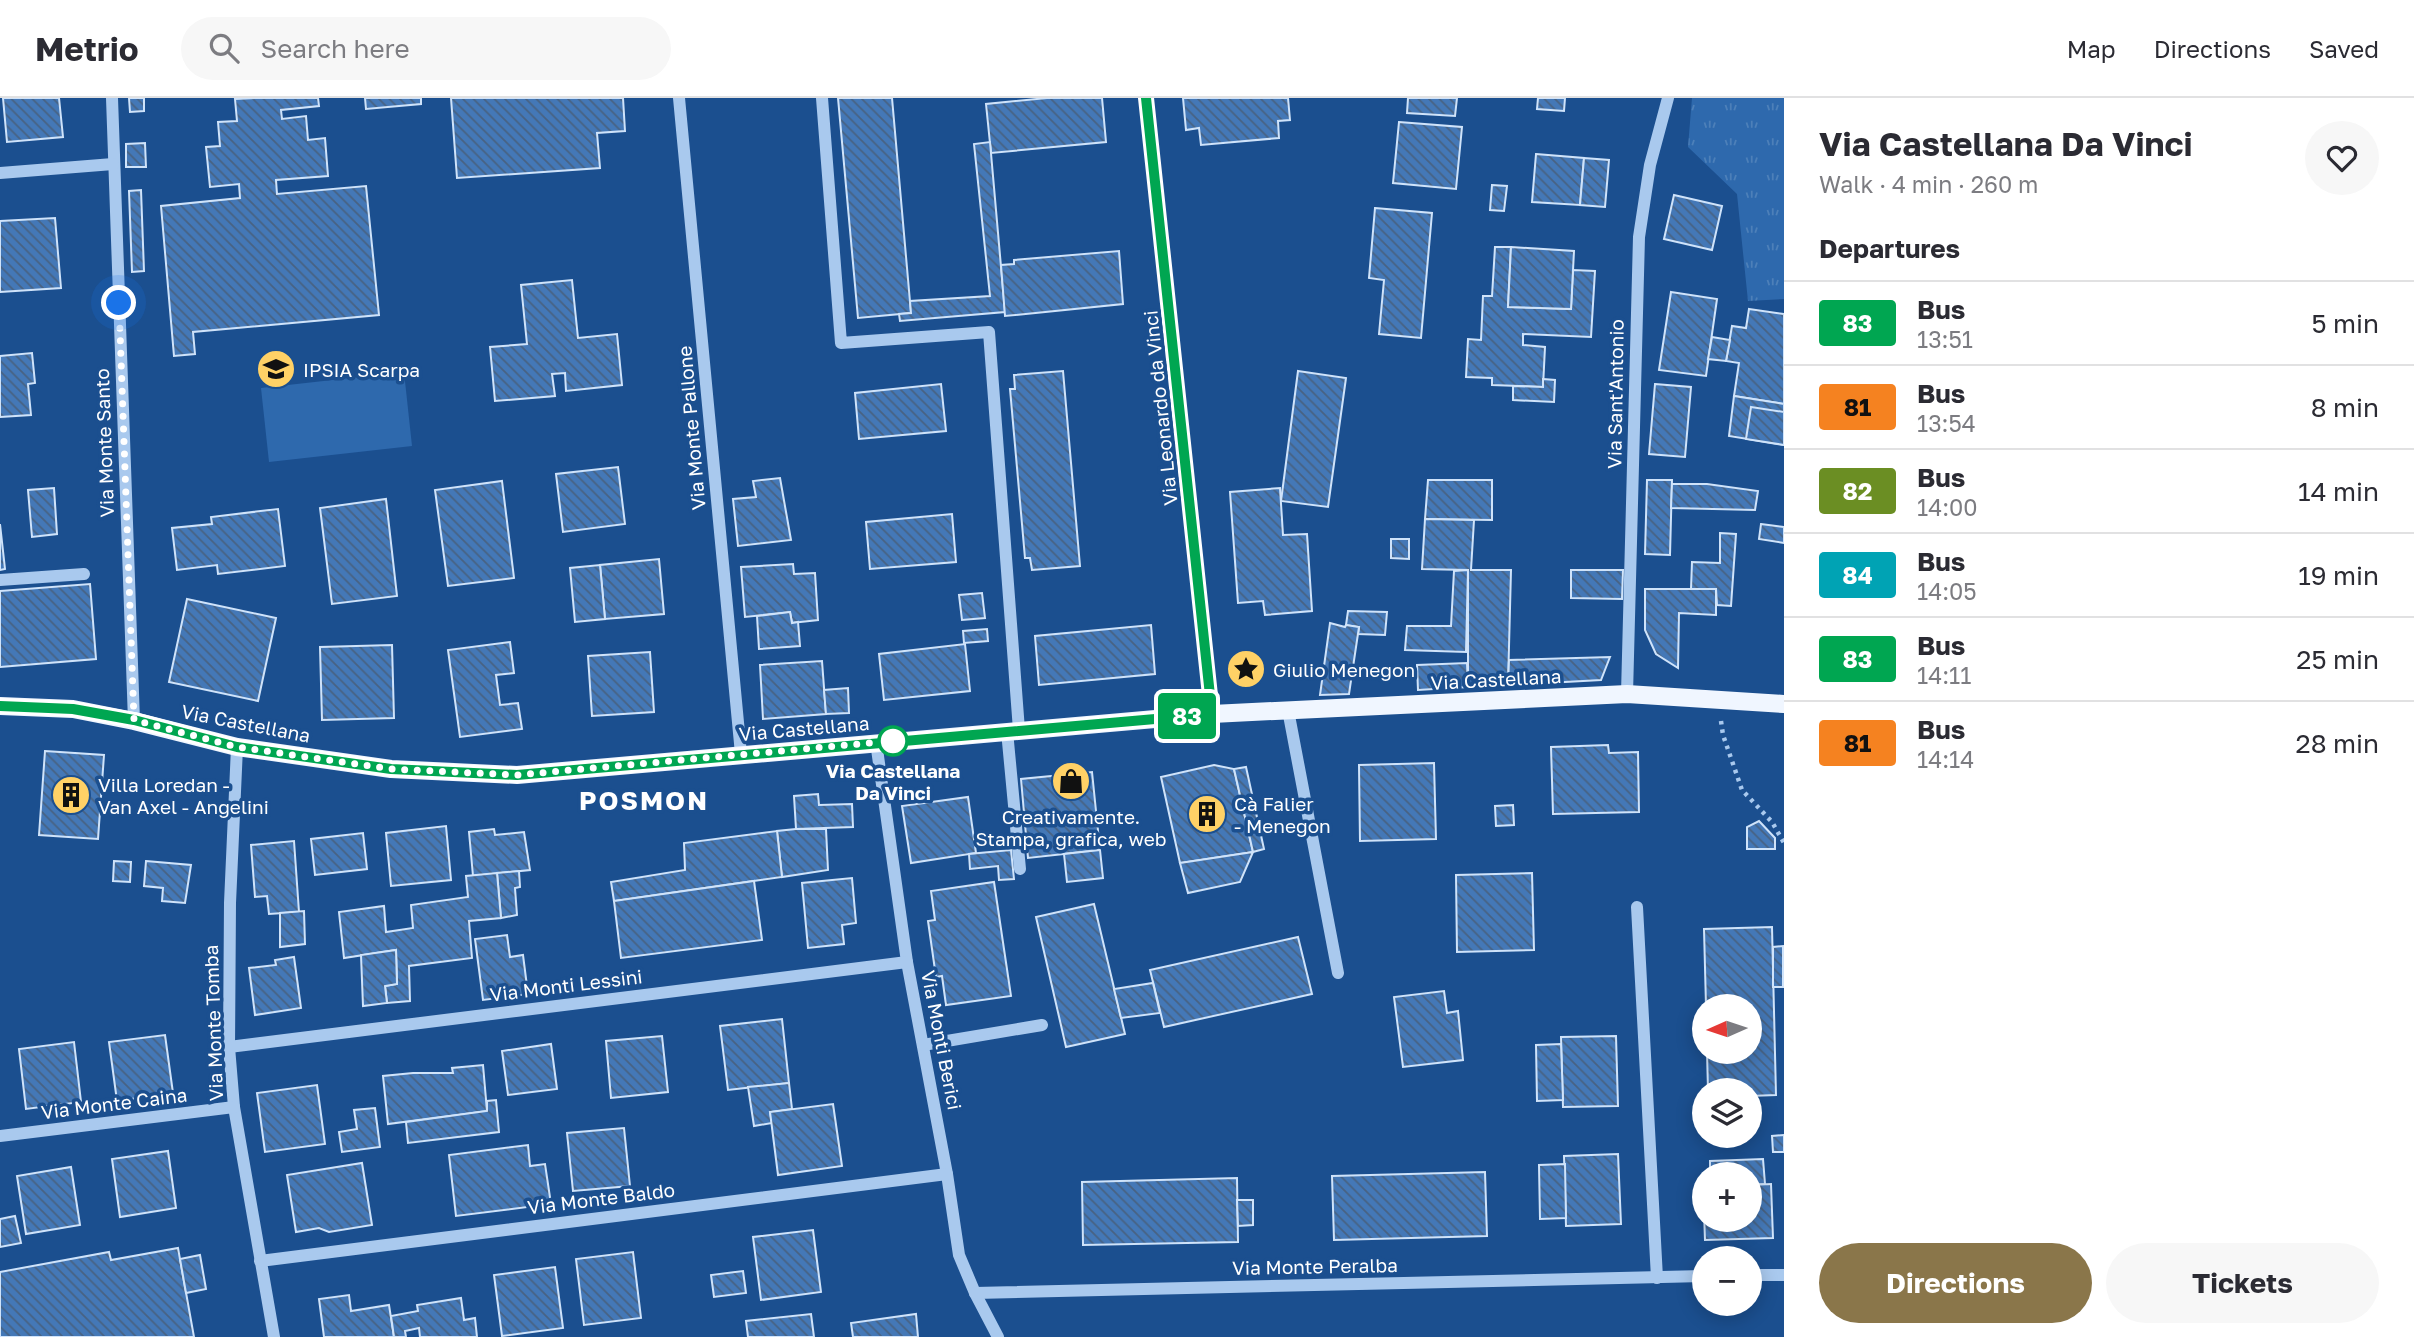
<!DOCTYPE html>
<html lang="en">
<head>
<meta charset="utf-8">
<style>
  :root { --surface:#fff; --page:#f7f7f7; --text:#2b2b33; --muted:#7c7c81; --line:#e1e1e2; --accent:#8a764a }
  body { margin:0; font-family:"Golos Text",sans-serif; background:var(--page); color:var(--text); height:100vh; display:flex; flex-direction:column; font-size:26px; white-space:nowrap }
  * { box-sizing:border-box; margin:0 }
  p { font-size:23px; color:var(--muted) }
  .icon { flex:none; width:38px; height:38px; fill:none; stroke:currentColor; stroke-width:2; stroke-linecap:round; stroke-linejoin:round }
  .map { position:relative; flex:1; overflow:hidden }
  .details { display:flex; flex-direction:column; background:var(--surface); width:630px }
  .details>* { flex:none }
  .badge { padding:0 14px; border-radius:5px; font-size:24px; line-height:46px }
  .needle { width:46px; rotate:267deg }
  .tools { position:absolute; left:1692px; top:896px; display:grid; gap:14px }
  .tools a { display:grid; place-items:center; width:70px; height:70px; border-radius:50%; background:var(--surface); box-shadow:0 4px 18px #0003; font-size:35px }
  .you { position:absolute; width:35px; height:35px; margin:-18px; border:5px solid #fff; border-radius:50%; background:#1a73e8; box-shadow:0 0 0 10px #1a73e833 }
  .map>.badge { position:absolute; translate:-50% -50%; box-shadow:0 0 0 4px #fff }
  h2 { padding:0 35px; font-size:26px; line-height:63px }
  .round { display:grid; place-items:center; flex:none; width:74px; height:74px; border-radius:37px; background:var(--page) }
  .head { display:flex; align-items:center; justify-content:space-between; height:119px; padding:0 35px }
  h1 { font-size:33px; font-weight:700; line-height:52px }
  .cta { display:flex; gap:14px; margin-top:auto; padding:14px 35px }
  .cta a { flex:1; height:80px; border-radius:42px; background:var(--accent); color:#fff; font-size:28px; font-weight:700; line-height:80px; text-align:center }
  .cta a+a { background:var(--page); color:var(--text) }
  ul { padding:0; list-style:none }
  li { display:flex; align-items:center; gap:21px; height:84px; padding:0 35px; border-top:2px solid var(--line) }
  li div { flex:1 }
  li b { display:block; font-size:26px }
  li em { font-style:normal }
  li .badge { min-width:77px; font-weight:700; text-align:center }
  header { display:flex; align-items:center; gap:42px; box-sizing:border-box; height:98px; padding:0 35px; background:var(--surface); border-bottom:2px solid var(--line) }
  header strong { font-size:33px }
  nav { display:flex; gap:38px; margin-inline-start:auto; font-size:24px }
  .search { width:490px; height:63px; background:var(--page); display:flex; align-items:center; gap:18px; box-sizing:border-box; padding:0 24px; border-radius:38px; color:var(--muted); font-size:26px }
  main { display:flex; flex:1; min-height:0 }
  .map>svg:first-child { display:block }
  .grass { fill:url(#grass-tufts) }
  .park { fill:#2e69ad }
  .building { fill:url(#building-back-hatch); stroke:#cfe3fa; stroke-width:2 }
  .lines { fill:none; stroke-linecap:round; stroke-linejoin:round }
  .path { stroke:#a9c9ee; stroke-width:4.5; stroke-dasharray:3.5 5; stroke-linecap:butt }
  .minor { stroke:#a9c9ee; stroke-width:12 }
  .major { stroke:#f0f6ff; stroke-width:18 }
  .line-casing { stroke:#fff; stroke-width:16 }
  .line { stroke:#00a651; stroke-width:10 }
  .walk { stroke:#fff; stroke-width:7; stroke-dasharray:0 12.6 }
  .stop-dot { fill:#fff; stroke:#00a651; stroke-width:3.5 }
  .labels { text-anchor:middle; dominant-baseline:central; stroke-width:7; stroke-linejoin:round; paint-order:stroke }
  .poi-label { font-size:19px; fill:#fff; stroke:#1b4f8f; text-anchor:start }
  .street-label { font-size:19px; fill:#fff; stroke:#1b4f8f }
  .stop-label { font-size:19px; font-weight:bold; fill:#fff; stroke:#1b4f8f }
  .district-label { font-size:26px; font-weight:bold; letter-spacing:2px; fill:#fff; stroke:#1b4f8f }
</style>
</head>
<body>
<header>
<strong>Metrio</strong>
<div class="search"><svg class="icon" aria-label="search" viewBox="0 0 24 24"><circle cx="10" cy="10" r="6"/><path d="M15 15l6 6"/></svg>Search here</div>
<nav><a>Map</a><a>Directions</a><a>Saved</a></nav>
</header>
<main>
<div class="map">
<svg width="1784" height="1239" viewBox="0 0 1784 1239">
  <defs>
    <pattern id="grass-tufts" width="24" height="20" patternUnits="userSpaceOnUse" patternTransform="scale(1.75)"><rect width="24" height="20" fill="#2e69ad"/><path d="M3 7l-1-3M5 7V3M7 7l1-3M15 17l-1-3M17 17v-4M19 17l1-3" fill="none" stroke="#4d80b9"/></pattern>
    <pattern id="building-back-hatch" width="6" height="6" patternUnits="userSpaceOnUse" patternTransform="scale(1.75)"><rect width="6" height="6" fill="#4478b7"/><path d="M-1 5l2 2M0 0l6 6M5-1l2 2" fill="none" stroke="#486282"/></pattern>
  </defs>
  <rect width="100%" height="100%" fill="#1b4f8f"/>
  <path class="grass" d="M1692,0H1784V201L1748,203L1737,96L1688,49Z"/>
  <path class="park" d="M404,274L412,348L269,364L261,290Z"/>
  <g class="building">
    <path d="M3,0H59L63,39L7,44Z"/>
    <path d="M129,0H144V13L130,14Z"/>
    <path d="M255,0H318L319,8L281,12L282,21L306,18L308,42L325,40L328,78L276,82L277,96L366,88L379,217L193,234L195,256L174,258L161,108L240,100L239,86L210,89L206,49L220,48L218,24L237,23L235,1Z"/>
    <path d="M365,0H421V6L366,11Z"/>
    <path d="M451,0H623L625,33L597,35L600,70L457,80Z"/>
    <path d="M838,0H892L911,215L858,220Z"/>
    <path d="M1047,0H1102L1106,44L991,55L986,6Z"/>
    <path d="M1183,0H1288L1290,22L1278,23L1279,40L1201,47L1199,30L1186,32Z"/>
    <path d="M1408,0H1457L1455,18L1407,15Z"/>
    <path d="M1538,0H1565L1564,13L1537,11Z"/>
    <path d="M1399,24L1462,29L1456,91L1393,85Z"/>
    <path d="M990,44L1005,214L900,223L899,216L911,215L910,203L990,198L974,46Z"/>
    <path d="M145,45L146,69H126V46Z"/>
    <path d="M1536,56L1584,60L1580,107L1532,104Z"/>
    <path d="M1584,60L1609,62L1605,109L1580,107Z"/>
    <path d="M1492,87L1507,88L1504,113L1490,112Z"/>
    <path d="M141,92L144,173L132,174L129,93Z"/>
    <path d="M1674,97L1722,108L1712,152L1664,141Z"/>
    <path d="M1375,110L1432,115L1421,240L1379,236L1384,182L1369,180Z"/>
    <path d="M55,120L61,190L0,194V123Z"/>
    <path d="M1495,149H1511L1508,209L1571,211L1573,172L1595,173L1591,239L1523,236V247L1545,249L1543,289L1492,287V280L1466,279L1468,241L1481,242L1483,198H1492Z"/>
    <path d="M1511,149L1574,153L1571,211L1508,209Z"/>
    <path d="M1119,153L1123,206L1005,218L1001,167L1014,166V162Z"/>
    <path d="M572,182L578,240L617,236L622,287L566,293L565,275L552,276L555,298L495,303L490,249L527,246L521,187Z"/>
    <path d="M1671,194L1717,201L1706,278L1659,272Z"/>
    <path d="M1749,211L1784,216V306L1734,298L1739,265L1726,263L1732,228L1746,230Z"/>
    <path d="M1712,239L1730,242L1726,263L1708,261Z"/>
    <path d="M32,255L35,285L28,286L31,317L0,319V258Z"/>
    <path d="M1063,273L1080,468L1032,472L1030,460H1025L1010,291H1015L1014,277Z"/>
    <path d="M1298,273L1346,280L1328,409L1281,403Z"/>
    <path d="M1543,281L1555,282L1554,304L1513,302V288L1543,289Z"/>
    <path d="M941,286L946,333L859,341L855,295Z"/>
    <path d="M1655,286L1691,289L1685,359L1649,356Z"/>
    <path d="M1734,298L1784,306V347L1729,338Z"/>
    <path d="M1751,309L1784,314V347L1746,341Z"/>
    <path d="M618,369L625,426L563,434L556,376Z"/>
    <path d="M780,380L791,442L738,448L733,401L756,399L753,383Z"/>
    <path d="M1428,382H1492V422L1425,421Z"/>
    <path d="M1647,382H1672L1670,457L1645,456Z"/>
    <path d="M502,383L514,480L448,488L435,392Z"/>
    <path d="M1672,386H1707L1758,393L1755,412L1671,410Z"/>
    <path d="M54,390L57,436L32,439L28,392Z"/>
    <path d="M1280,390L1283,437L1307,436L1312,513L1265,517L1263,503L1238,505L1230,394Z"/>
    <path d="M386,401L397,498L332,506L320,410Z"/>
    <path d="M278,411L285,468L218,476L217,467L177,472L172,430L212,426L211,419Z"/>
    <path d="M952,416L956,464L870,471L866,424Z"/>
    <path d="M1425,421L1474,422L1471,472H1511L1508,587L1468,589V472L1422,471Z"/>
    <path d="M0,426L5,471L0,472Z"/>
    <path d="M1761,426L1784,429V445L1759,441Z"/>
    <path d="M1720,435L1736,436L1731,508L1717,507L1716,491H1691L1692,464L1720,465Z"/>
    <path d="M1391,441H1409V461L1391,460Z"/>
    <path d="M659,461L664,516L605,521L600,467Z"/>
    <path d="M793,466L794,476L815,475L818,522L792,525L790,514L745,519L741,469Z"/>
    <path d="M600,467L605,521L575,524L570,470Z"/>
    <path d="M1468,472L1466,554L1405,552L1407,528H1451L1454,473Z"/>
    <path d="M1571,472H1623L1622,501L1571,500Z"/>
    <path d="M90,486L96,561L0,569V493Z"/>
    <path d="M1645,491H1716V517L1679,515L1678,570L1656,556L1645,532Z"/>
    <path d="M982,495L985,520L962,522L959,497Z"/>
    <path d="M187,501L276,520L258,603L169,584Z"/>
    <path d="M1348,513L1387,514L1385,537L1358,536L1359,529L1346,527Z"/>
    <path d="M790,514L792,525L798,524L800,548L759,551L757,518Z"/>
    <path d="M1330,525L1345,529L1346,527L1359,529L1349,596L1320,597Z"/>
    <path d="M1151,527L1155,576L1039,587L1035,538Z"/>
    <path d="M987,531L988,543L964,545L963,533Z"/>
    <path d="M510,544L514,575L496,577L500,607L518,605L522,631L460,639L448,552Z"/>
    <path d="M965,546L970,593L884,602L879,556Z"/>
    <path d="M392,547L394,620L322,622L320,549Z"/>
    <path d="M650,554L654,614L592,618L588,558Z"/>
    <path d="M1610,559L1601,582L1508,587L1509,562Z"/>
    <path d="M822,563L826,616L763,621L760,567Z"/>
    <path d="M1467,565L1468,589L1418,592L1417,567Z"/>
    <path d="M848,590L849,615L826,616L824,592Z"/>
    <path d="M1608,647L1609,655L1638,654L1639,714L1553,716L1551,649Z"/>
    <path d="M45,653L104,657L98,741L39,737Z"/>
    <path d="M1434,665L1436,741L1360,743L1359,667Z"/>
    <path d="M1214,667L1234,671L1253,754L1180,765L1161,679Z"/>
    <path d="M1246,669L1264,751L1253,754L1234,671Z"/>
    <path d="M1092,674L1100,752L1028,760L1021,681Z"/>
    <path d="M818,696L819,707L852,706L853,729L796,731L794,698Z"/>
    <path d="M968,699L976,755L911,765L902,708Z"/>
    <path d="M1513,707L1514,727L1496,728L1495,708Z"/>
    <path d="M1759,723L1775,740V751H1747V729Z"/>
    <path d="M446,728L451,782L391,788L386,735Z"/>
    <path d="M494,731L495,737L524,734L530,772L473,778L469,734Z"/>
    <path d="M796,731H826L828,772L782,779L777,733Z"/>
    <path d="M777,733L782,779L614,803L611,784L685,772L684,745Z"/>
    <path d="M363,735L367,771L315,777L311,741Z"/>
    <path d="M294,743L299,814L269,816L267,798L255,799L251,747Z"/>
    <path d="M1011,752L1014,781L999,782L998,768L970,771L969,756Z"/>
    <path d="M1100,752L1103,780L1067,784L1064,756Z"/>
    <path d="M1253,754L1240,784L1188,795L1180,765Z"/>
    <path d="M114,763L131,764L130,784L113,783Z"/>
    <path d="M146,763L191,767L185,805L162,803L163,790L144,788Z"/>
    <path d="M519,773L520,789L515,790L517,817L501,820L497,775Z"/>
    <path d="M497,775L501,820L469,823L472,860L409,868L410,903L387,905L385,888L397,886L396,852L344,860L339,814L384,808L386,834L413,830L411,807L468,799L466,778Z"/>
    <path d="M1532,775L1534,852L1457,854L1456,777Z"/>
    <path d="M852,780L856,825L842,827L844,846L808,850L802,785Z"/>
    <path d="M754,783L762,842L621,860L614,803Z"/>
    <path d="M994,784L1011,898L946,907L942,878L936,879L928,823L935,822L931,793Z"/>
    <path d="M1094,806L1125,936L1066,949L1036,819Z"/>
    <path d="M304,813L305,846L280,849V815Z"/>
    <path d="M1772,829L1776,997L1750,998V992H1708L1707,954H1750V908H1706L1704,831Z"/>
    <path d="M507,837L510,859L523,857L528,896L483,902L475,841Z"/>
    <path d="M1298,839L1312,896L1164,929L1150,872Z"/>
    <path d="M1783,848V889H1773V849Z"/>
    <path d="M396,852L397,886L385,888L387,905L363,908L361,857Z"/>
    <path d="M294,859L301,910L255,917L249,870L276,867L275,862Z"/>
    <path d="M1153,885L1160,915L1121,920L1114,891Z"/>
    <path d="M1444,893L1447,915L1458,913L1463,962L1403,969L1394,899Z"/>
    <path d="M782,921L789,985L728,992L720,928Z"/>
    <path d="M165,937L173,995L117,1003L109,944Z"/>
    <path d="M662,938L668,994L611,1000L606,943Z"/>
    <path d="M1616,938L1618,1008L1563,1009L1561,939Z"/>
    <path d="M74,944L81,1004L26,1011L19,951Z"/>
    <path d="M551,946L557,991L508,997L502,953Z"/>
    <path d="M1561,946L1563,1002L1537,1003L1536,947Z"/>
    <path d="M483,967L487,1013L388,1026L383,978L413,975H453L452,970Z"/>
    <path d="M789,985L792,1011L770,1014L772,1025L754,1028L748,989Z"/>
    <path d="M317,987L325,1046L265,1054L257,995Z"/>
    <path d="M496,1002L499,1034L408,1045L406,1024L487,1013V1003Z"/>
    <path d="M833,1006L842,1068L778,1077L770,1014Z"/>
    <path d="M375,1010L380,1049L342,1054L339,1034L357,1031L354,1012Z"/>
    <path d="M624,1030L630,1088L573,1093L567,1035Z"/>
    <path d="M1784,1037V1054H1773L1772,1038Z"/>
    <path d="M528,1047L530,1068L545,1066L551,1106L456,1118L449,1057Z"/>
    <path d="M168,1053L176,1110L120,1119L112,1061Z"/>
    <path d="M1618,1056L1621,1126L1566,1128L1564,1058Z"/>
    <path d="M1763,1061L1765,1086L1750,1087V1076H1710V1063Z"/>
    <path d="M362,1065L372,1127L329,1134L319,1130L296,1134L287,1077Z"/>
    <path d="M1565,1066L1566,1120L1540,1121L1539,1067Z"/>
    <path d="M71,1069L80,1127L26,1136L17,1078Z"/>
    <path d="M1485,1074L1487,1138L1334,1142L1332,1078Z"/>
    <path d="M1237,1080L1238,1144L1083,1147L1082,1084Z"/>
    <path d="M1771,1086L1773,1140L1705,1142L1703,1087H1704V1122H1750V1087Z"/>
    <path d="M1237,1102H1253V1127L1238,1128Z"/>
    <path d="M15,1118L21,1145L0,1149V1121Z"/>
    <path d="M813,1132L821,1194L761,1202L753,1139Z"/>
    <path d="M178,1150L194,1239H0V1174L109,1154L111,1162Z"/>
    <path d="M633,1154L641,1220L584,1227L576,1161Z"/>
    <path d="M200,1157L206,1191L186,1195L180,1161Z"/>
    <path d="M555,1169L563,1230L502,1238L494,1177Z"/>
    <path d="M743,1173L746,1195L714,1199L711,1177Z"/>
    <path d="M349,1197L351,1213L389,1207L394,1239H324L319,1201Z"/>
    <path d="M461,1200L464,1222L475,1220L477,1239H420L419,1230L405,1233L406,1239H394L391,1218L418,1213L417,1207Z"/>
    <path d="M811,1216L814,1239H748L746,1223Z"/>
    <path d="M916,1216L918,1239H853L851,1225Z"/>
  </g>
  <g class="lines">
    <path class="path" d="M1721,623L1723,637L1742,692L1772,724L1784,745"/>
    <g class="minor">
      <path d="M112,0L134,623"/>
      <path d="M679,0L741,656"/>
      <path d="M822,0L841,245L989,234L1019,632"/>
      <path d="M1146,0L1212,616"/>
      <path d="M0,75L113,66"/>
      <path d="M0,482L84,476"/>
      <path d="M1627,596L1639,139L1650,67L1668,0"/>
      <path d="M1288,612L1338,875"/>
      <path d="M1007,633L1020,771"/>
      <path d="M876,644L907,864L947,1076L959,1157L975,1195L998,1239"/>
      <path d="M237,649L230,805L229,949L234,1009L274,1239"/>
      <path d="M1637,809L1657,1180"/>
      <path d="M923,947L1042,927"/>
      <path d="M229,949L907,864"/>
      <path d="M0,1038L234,1009"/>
      <path d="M260,1163L947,1076"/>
      <path d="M1750,1177H1784"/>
      <path d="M975,1195L1704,1178"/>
    </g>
    <path class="major" d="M0,608L73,611L134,623L237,649L391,671L517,677L1212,616L1627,596L1784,606"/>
  </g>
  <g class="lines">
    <defs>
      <path id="line" d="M0,608L73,611L134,622L237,649L391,671L517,677L1212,616L1146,0"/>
    </defs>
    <use href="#line" class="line-casing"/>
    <use href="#line" class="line"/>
    <path class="walk" d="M119,205L134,622L237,649L391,671L517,677L903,642L893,643"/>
  </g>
  <defs>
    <symbol id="school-disc" viewBox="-11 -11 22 22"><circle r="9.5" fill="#ffd166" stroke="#1b4f8f"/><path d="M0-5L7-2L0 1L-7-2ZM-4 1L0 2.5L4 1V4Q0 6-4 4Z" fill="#111"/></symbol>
    <symbol id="sight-disc" viewBox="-11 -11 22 22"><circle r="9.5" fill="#ffd166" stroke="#1b4f8f"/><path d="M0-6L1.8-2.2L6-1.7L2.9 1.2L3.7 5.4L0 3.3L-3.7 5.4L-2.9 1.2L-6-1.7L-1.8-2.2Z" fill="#111"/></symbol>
    <symbol id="shop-disc" viewBox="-11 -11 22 22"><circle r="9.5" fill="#ffd166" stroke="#1b4f8f"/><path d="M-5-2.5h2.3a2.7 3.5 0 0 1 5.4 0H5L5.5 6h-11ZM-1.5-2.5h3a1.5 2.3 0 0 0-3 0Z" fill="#111"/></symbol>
    <symbol id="building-disc" viewBox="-11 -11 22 22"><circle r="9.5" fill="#ffd166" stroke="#1b4f8f"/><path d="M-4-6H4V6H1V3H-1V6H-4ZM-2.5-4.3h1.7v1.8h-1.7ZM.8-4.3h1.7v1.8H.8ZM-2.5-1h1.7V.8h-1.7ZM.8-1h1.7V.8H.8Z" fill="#111"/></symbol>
  </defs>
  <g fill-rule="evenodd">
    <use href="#school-disc" x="254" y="249" width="44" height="44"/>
    <use href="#sight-disc" x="1224" y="549" width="44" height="44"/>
    <use href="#shop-disc" x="1049" y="661" width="44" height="44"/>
    <use href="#building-disc" x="49" y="675" width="44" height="44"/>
    <use href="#building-disc" x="1185" y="694" width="44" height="44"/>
  </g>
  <circle class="stop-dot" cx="893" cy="643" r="14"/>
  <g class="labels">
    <g class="poi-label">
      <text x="303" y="271">IPSIA Scarpa</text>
      <text x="1273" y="571">Giulio Menegon</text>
      <text x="98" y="686">Villa Loredan -<tspan x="98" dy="22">Van Axel - Angelini</tspan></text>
      <text x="1234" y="705">Cà Falier<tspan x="1234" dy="22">- Menegon</tspan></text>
      <text x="1071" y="718" text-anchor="middle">Creativamente.<tspan x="1071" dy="22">Stampa, grafica, web</tspan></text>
    </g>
    <g class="street-label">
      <text transform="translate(1615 296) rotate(-89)">Via Sant'Antonio</text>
      <text transform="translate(1160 310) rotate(-96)">Via Leonardo da Vinci</text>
      <text transform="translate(691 330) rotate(-95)">Via Monte Pallone</text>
      <text transform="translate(104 345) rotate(-92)">Via Monte Santo</text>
      <text transform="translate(1496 581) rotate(-3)">Via Castellana</text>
      <text transform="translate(246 625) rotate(11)">Via Castellana</text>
      <text transform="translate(804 630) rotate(-5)">Via Castellana</text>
      <text transform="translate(566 887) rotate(-7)">Via Monti Lessini</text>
      <text transform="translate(213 925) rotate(-92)">Via Monte Tomba</text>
      <text transform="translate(942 942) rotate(79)">Via Monti Berici</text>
      <text transform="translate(114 1005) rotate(-7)">Via Monte Caina</text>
      <text transform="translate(601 1100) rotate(-7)">Via Monte Baldo</text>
      <text transform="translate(1315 1168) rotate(-1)">Via Monte Peralba</text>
    </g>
    <g class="stop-label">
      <text x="893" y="672">Via Castellana<tspan x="893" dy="22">Da Vinci</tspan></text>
    </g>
    <g class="district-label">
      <text x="644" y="702">POSMON</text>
    </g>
  </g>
</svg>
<div class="tools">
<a><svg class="needle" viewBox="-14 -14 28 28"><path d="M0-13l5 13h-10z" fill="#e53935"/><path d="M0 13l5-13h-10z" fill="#7c7c81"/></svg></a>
<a><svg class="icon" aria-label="layers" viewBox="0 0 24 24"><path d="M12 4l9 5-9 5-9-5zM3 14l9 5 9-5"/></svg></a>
<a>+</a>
<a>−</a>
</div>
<div class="you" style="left:119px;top:205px"></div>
<b class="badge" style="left:1187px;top:618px;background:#00a651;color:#fff">83</b>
</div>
<section class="details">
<div class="head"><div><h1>Via Castellana Da Vinci</h1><p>Walk · 4 min · 260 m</p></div><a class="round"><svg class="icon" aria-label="heart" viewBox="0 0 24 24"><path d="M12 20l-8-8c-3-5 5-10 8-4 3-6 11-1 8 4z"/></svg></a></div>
<h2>Departures</h2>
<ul>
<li><span class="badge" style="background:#00a651;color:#fff">83</span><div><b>Bus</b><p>13:51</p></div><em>5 min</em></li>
<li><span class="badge" style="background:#f58220;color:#111">81</span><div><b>Bus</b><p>13:54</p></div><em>8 min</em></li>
<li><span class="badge" style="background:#6b8e23;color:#fff">82</span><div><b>Bus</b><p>14:00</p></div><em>14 min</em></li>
<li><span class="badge" style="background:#00a3b4;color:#fff">84</span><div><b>Bus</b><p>14:05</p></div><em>19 min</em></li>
<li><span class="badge" style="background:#00a651;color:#fff">83</span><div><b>Bus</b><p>14:11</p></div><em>25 min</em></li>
<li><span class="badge" style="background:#f58220;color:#111">81</span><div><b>Bus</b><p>14:14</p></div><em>28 min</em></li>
</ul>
<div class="cta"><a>Directions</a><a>Tickets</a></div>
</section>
</main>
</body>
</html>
